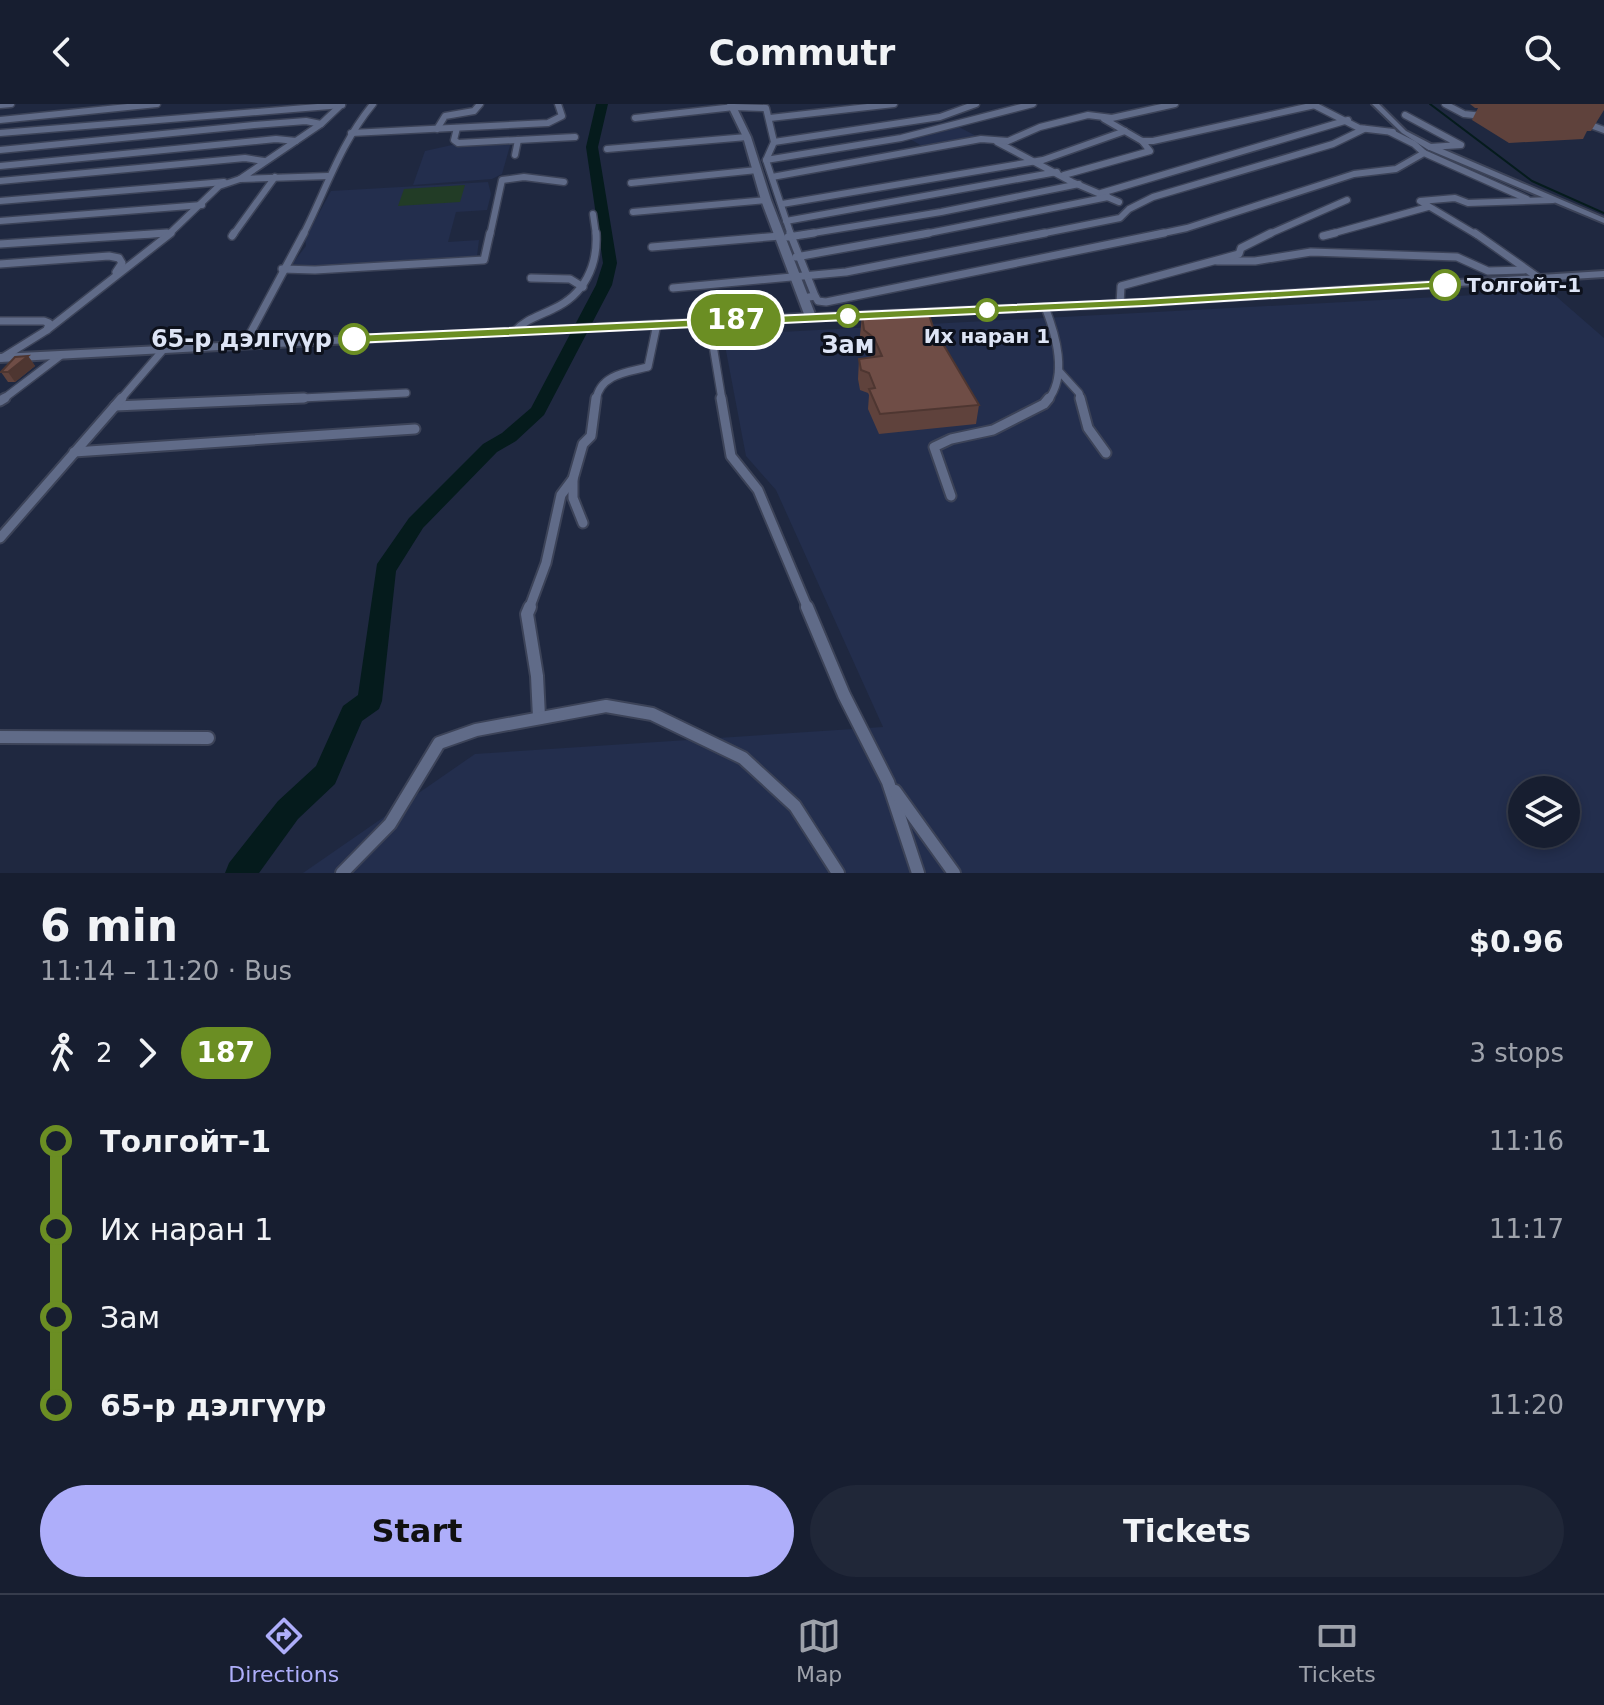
<!DOCTYPE html>
<html lang="en">
<head>
<meta charset="utf-8">
<style>
  :root { --surface:#171e30; --page:#202738; --text:#f1f3f6; --muted:#9ea2ab; --line:#363c4c; --accent:#aeaefa }
  body { margin:0; font-family:"DejaVu Sans",sans-serif; background:var(--page); color:var(--text); height:100vh; display:flex; flex-direction:column; font-size:30px; white-space:nowrap }
  * { box-sizing:border-box; margin:0 }
  p { font-size:26px; color:var(--muted) }
  .icon { flex:none; width:44px; height:44px; fill:none; stroke:currentColor; stroke-width:2; stroke-linecap:round; stroke-linejoin:round }
  .map { position:relative; height:769px; overflow:hidden }
  .details { display:flex; flex-direction:column; background:var(--surface); flex:1 }
  .details>* { flex:none }
  .badge { padding:0 16px; border-radius:26px; font-size:28px; line-height:52px }
  .controls { position:absolute; left:1508px; top:672px; display:grid; gap:16px }
  .controls a { display:grid; place-items:center; width:72px; height:72px; border-radius:50%; background:var(--surface); box-shadow:0 4px 12px #0003,0 0 0 2px var(--line); font-size:40px }
  .map>.badge { position:absolute; translate:-50% -50%; box-shadow:0 0 0 4px #fff }
  .legs { display:flex; align-items:center; gap:12px; height:88px; padding:0 40px; font-size:26px }
  .legs p { margin-inline-start:auto }
  .head { display:flex; align-items:center; justify-content:space-between; height:136px; padding:0 40px }
  h1 { font-size:44px; font-weight:700; line-height:60px }
  .cta { display:flex; gap:16px; margin-top:auto; padding:16px 40px }
  .cta a { flex:1; height:92px; border-radius:48px; background:var(--accent); color:#111; font-size:32px; font-weight:700; line-height:92px; text-align:center }
  .cta a+a { background:var(--page); color:var(--text) }
  ul { padding:0 40px; list-style:none }
  li { display:flex; align-items:center; gap:28px; height:88px; font-size:30px }
  li i { display:grid; place-items:center; width:12px; height:100%; margin:0 10px; background:currentColor }
  li i::after { content:''; width:20px; height:20px; margin:-10px; border:6px solid; border-radius:50%; background:var(--surface) }
  li p { margin-inline-start:auto }
  li:first-child i { background:linear-gradient(#0000 50%,currentColor 0) }
  li:last-child i { background:linear-gradient(currentColor 50%,#0000 0) }
  header { display:flex; justify-content:space-between; align-items:center; height:104px; padding:0 40px; background:var(--surface); font-size:36px; font-weight:700 }
  .dock { display:flex; justify-content:space-around; align-items:center; height:112px; border-top:2px solid var(--line); background:var(--surface); font-size:22px; color:var(--muted) }
  .dock a { display:grid; justify-items:center; gap:4px }
  .dock .current { color:var(--accent) }
  .map>svg:first-child { display:block }
  .built { fill:#232e4d; fill-rule:evenodd }
  .green { fill:#223c26 }
  .lines { fill:none; stroke-linecap:round; stroke-linejoin:round }
  .stream { stroke:#051b1c; stroke-width:2 }
  .river { fill:#051b1c; fill-rule:evenodd }
  .minor-far3-casing { stroke:#3c4358; stroke-width:9 }
  .minor-far2-casing { stroke:#3c4358; stroke-width:10 }
  .minor-far1-casing { stroke:#3c4358; stroke-width:13 }
  .minor-casing { stroke:#3c4358; stroke-width:16 }
  .tertiary-casing { stroke:#3c4358; stroke-width:4 }
  .secondary-casing { stroke:#3c4358; stroke-width:4 }
  .minor-far3 { stroke:#606b88; stroke-width:6 }
  .minor-far2 { stroke:#606b88; stroke-width:7 }
  .minor-far1 { stroke:#606b88; stroke-width:9 }
  .minor { stroke:#606b88; stroke-width:12 }
  .tertiary { fill:#606b88; fill-rule:evenodd }
  .secondary { fill:#606b88; fill-rule:evenodd }
  .wall { fill:#5f423c }
  .shaded-wall { fill:#4e3631 }
  .building { fill:#6f4d46; stroke:#4e3631; stroke-width:2 }
  .line-1 { fill:#6b8e23; stroke:#fff; stroke-width:2 }
  .stop-1-dot { fill:#fff; stroke:#6b8e23; stroke-width:4 }
  .labels { text-anchor:middle; dominant-baseline:central; stroke-width:6; stroke-linejoin:round; paint-order:stroke }
  .far-stop-label { font-size:20px; font-weight:bold; fill:#dde4f5; stroke:#0d111c; text-anchor:start }
  .stop-label { font-size:24px; font-weight:bold; fill:#dde4f5; stroke:#0d111c; text-anchor:end }
</style>
</head>
<body>
<header><svg class="icon" aria-label="back" viewBox="0 0 24 24"><path d="M15 5l-7 7 7 7"/></svg>Commutr<svg class="icon" aria-label="search" viewBox="0 0 24 24"><circle cx="10" cy="10" r="6"/><path d="M15 15l6 6"/></svg></header>
<div class="map">
<svg width="1604" height="769" viewBox="0 0 1604 769">
  <rect width="100%" height="100%" fill="#1f2840"/>
  <g class="built">
    <path d="M959,23L980,34L927,45L910,35Z"/>
    <path d="M511,38L502,70L492,75L413,81L425,47L452,41Z"/>
    <path d="M488,78L491,90L487,106L456,108L448,138L479,136L477,152L327,163L292,160L306,142L305,135L331,87Z"/>
    <path d="M1550,187L1604,234V769H303L475,650L883,623L776,386L746,352L723,231ZM1522,686H1566V730H1522Z"/>
  </g>
  <path class="green" d="M465,81L460,98L398,102L404,85Z"/>
  <g class="lines">
    <path class="stream" d="M1430,0L1532,77L1604,109"/>
    <path class="river" d="M596,0H608L598,43L617,159L612,181L544,311L516,337L497,348L423,424L396,467L382,597L379,605L362,617L335,680L298,715L259,769H225L229,759L278,697L316,662L343,602L358,591L377,460L409,414L483,340L502,329L531,304L596,181L603,159L586,43Z"/>
    <defs>
      <g id="minor-far3">
        <path d="M1312,0L1359,24L1393,28"/>
        <path d="M1445,0L1464,10L1483,12"/>
        <path d="M0,1L11,0"/>
        <path d="M1405,11L1461,41L1430,43"/>
        <path d="M635,14L734,3L766,4L774,38L766,56L791,131"/>
        <path d="M770,14L894,0"/>
        <path d="M1104,15L1142,37H1153L1315,1"/>
        <path d="M0,16L157,0"/>
        <path d="M1585,19L1604,26"/>
        <path d="M457,24L454,36L458,39L575,33"/>
        <path d="M437,25L445,12L474,7L480,0"/>
        <path d="M0,29L342,1"/>
        <path d="M351,29L548,19L562,12L558,0"/>
        <path d="M774,38L940,13L976,0"/>
        <path d="M997,38L1072,78L1119,98"/>
        <path d="M607,45L747,33"/>
        <path d="M0,46L254,21L306,17L321,20"/>
        <path d="M1424,49L1527,95"/>
        <path d="M515,51L518,36"/>
        <path d="M766,56L901,34L1033,0"/>
        <path d="M0,62L276,35L296,37"/>
        <path d="M1064,71L1150,47L1142,37"/>
        <path d="M328,72L240,75L321,20L342,0"/>
        <path d="M772,73L981,35L1008,37L1040,23L1088,11L1112,14L1175,0"/>
        <path d="M0,77L245,54L264,57"/>
        <path d="M631,79L757,66"/>
        <path d="M1101,89L1348,16"/>
        <path d="M0,97L224,78"/>
        <path d="M782,100L1043,56L1125,27"/>
        <path d="M633,108L766,96"/>
        <path d="M593,110L596,131"/>
        <path d="M0,117L202,101"/>
        <path d="M786,117L1057,68"/>
        <path d="M140,131L167,129"/>
        <path d="M168,131L219,82L240,75"/>
        <path d="M233,131L275,73"/>
        <path d="M303,131C326,86 340,40 373,0"/>
        <path d="M490,131L502,76L524,73L564,78"/>
        <path d="M801,131L941,108L1079,80"/>
        <path d="M919,131L1108,93"/>
        <path d="M1035,131L1120,114L1129,105L1153,93L1333,40L1364,25"/>
        <path d="M1154,131L1187,124L1354,70L1396,65L1424,49L1414,40L1390,28"/>
        <path d="M1267,131L1347,96"/>
        <path d="M1327,131L1428,103"/>
        <path d="M1477,131L1420,97L1455,94L1468,99L1553,96"/>
      </g>
      <g id="minor-far2">
        <path d="M790,129L815,192"/>
        <path d="M1475,129L1539,174"/>
        <path d="M232,132L234,129"/>
        <path d="M1323,132L1335,129"/>
        <path d="M788,133L814,129"/>
        <path d="M0,140L167,129"/>
        <path d="M652,143L780,132"/>
        <path d="M796,153L929,129"/>
        <path d="M1217,157H1255L1311,148L1457,153L1488,167L1524,166"/>
        <path d="M0,160L109,152L119,154L122,159L116,168"/>
        <path d="M282,165L315,166L484,156L490,129"/>
        <path d="M531,174L570,175L583,183"/>
        <path d="M673,184L846,168L1045,129"/>
        <path d="M803,194L815,192L818,197L826,198L1164,129"/>
        <path d="M1120,200L1121,182L1239,150L1241,144L1271,129"/>
        <path d="M1045,203C1056,231 1068,271 1048,296"/>
        <path d="M0,217H44L49,219L47,226"/>
        <path d="M709,217L722,296"/>
        <path d="M515,227C526,215 539,212 553,205C584,191 598,162 596,129"/>
        <path d="M244,241L304,129"/>
        <path d="M2,254L47,226L171,129"/>
        <path d="M1059,267L1079,289L1081,296"/>
        <path d="M2,296L60,252"/>
        <path d="M120,296L163,246"/>
        <path d="M260,296L406,289"/>
        <path d="M596,296C600,270 628,268 648,263L657,220"/>
      </g>
      <g id="minor-far1">
        <path d="M721,294L731,352L758,386L808,505"/>
        <path d="M1080,294L1088,324L1106,349"/>
        <path d="M0,297L5,294"/>
        <path d="M115,302L304,294"/>
        <path d="M74,348L415,325"/>
        <path d="M951,392L934,343L951,335L993,326L1044,300L1049,294"/>
        <path d="M583,419L573,394V375L583,340L591,332L596,294"/>
        <path d="M0,434L122,294"/>
        <path d="M529,505L546,459L561,391L573,375"/>
      </g>
      <g id="minor">
        <path d="M530,503L527,510L537,572L539,613"/>
        <path d="M807,503L844,591L888,678L918,769"/>
        <path d="M0,633L208,634"/>
        <path d="M895,687L954,769"/>
        <path d="M342,769L390,720L439,639L476,626L606,602L652,610L743,654L795,702L838,769"/>
      </g>
      <path id="tertiary" d="M1372,0H1379L1406,27L1433,41L1604,114V119L1427,45L1402,29Z"/>
      <path id="secondary" d="M727,0H735L751,33L771,96L815,210L1120,197L1604,167V173L1120,203L605,225L0,258V250L804,210L761,96L743,33Z"/>
    </defs>
    <use href="#minor-far3" class="minor-far3-casing"/>
    <use href="#minor-far2" class="minor-far2-casing"/>
    <use href="#minor-far1" class="minor-far1-casing"/>
    <use href="#minor" class="minor-casing"/>
    <use href="#tertiary" class="tertiary-casing"/>
    <use href="#secondary" class="secondary-casing"/>
    <use href="#minor-far3" class="minor-far3"/>
    <use href="#minor-far2" class="minor-far2"/>
    <use href="#minor-far1" class="minor-far1"/>
    <use href="#minor" class="minor"/>
    <use href="#tertiary" class="tertiary"/>
    <use href="#secondary" class="secondary"/>
  </g>
  <g class="wall">
    <path d="M1470,0H1604V6L1591,27H1587L1583,35L1509,39L1472,16L1478,4H1475Z"/>
    <path d="M862,212L933,223L979,301L976,320L879,330L868,305L869,291L868,289L860,286L858,275L859,255L873,254L863,245L860,231Z"/>
    <path d="M28,252L35,262L15,278H8L1,268Z"/>
  </g>
  <path class="shaded-wall" d="M28,252L35,262L15,278L8,268Z"/>
  <g class="building">
    <path d="M928,208L933,223L979,301L880,310L869,285L875,284L869,269L861,266L859,255L882,252L874,234L864,226L862,212Z"/>
    <path d="M28,252L8,268H1L15,253Z"/>
  </g>
  <path class="line-1" d="M1445,177L1449,178V183L1144,202L354,239L347,235L354,231L1144,195Z"/>
  <g class="stop-1-dot">
    <circle cx="1445" cy="181" r="14"/>
    <circle cx="987" cy="206" r="10"/>
    <circle cx="848" cy="212" r="10"/>
    <circle cx="354" cy="235" r="14"/>
  </g>
  <g class="labels">
    <g class="far-stop-label">
      <text x="1467" y="181">Толгойт-1</text>
      <text x="987" y="232" text-anchor="middle">Их наран 1</text>
    </g>
    <g class="stop-label">
      <text x="332" y="235">65-р дэлгүүр</text>
      <text x="848" y="241" text-anchor="middle">Зам</text>
    </g>
  </g>
</svg>
<div class="controls">
<a><svg class="icon" aria-label="layers" viewBox="0 0 24 24"><path d="M12 4l9 5-9 5-9-5zM3 14l9 5 9-5"/></svg></a>
</div>
<b class="badge" style="left:736px;top:216px;background:#6b8e23;color:#fff">187</b>
</div>
<section class="details">
<div class="head"><div><h1>6 min</h1><p>11:14 – 11:20 · Bus</p></div><b>$0.96</b></div>
<div class="legs"><svg class="icon" aria-label="walk" viewBox="0 0 24 24"><circle cx="13" cy="4" r="2"/><path d="M13 8l-2 6 4 7M11 14l-3 7M7 12l3-4h3l4 4"/></svg>2<svg class="icon" aria-label="forward" viewBox="0 0 24 24"><path d="M9 5l7 7-7 7"/></svg><b class="badge" style="background:#6b8e23;color:#fff">187</b><p>3 stops</p></div>
<ul>
<li><i style="color:#6b8e23"></i><b>Толгойт-1</b><p>11:16</p></li>
<li><i style="color:#6b8e23"></i><span>Их наран 1</span><p>11:17</p></li>
<li><i style="color:#6b8e23"></i><span>Зам</span><p>11:18</p></li>
<li><i style="color:#6b8e23"></i><b>65-р дэлгүүр</b><p>11:20</p></li>
</ul>
<div class="cta"><a>Start</a><a>Tickets</a></div>
</section>
<nav class="dock">
<a class="current"><svg class="icon" aria-label="directions" viewBox="0 0 24 24"><path d="M12 3l9 9-9 9-9-9zM9 14v-3h6M13 9l2 2-2 2"/></svg>Directions</a>
<a><svg class="icon" aria-label="map" viewBox="0 0 24 24"><path d="M3 6l6-2 6 2 6-2v14l-6 2-6-2-6 2zM9 4v14M15 6v14"/></svg>Map</a>
<a><svg class="icon" aria-label="tickets" viewBox="0 0 24 24"><path d="M3 7h18v10H3zM15 7v10"/></svg>Tickets</a>
</nav>
</body>
</html>
